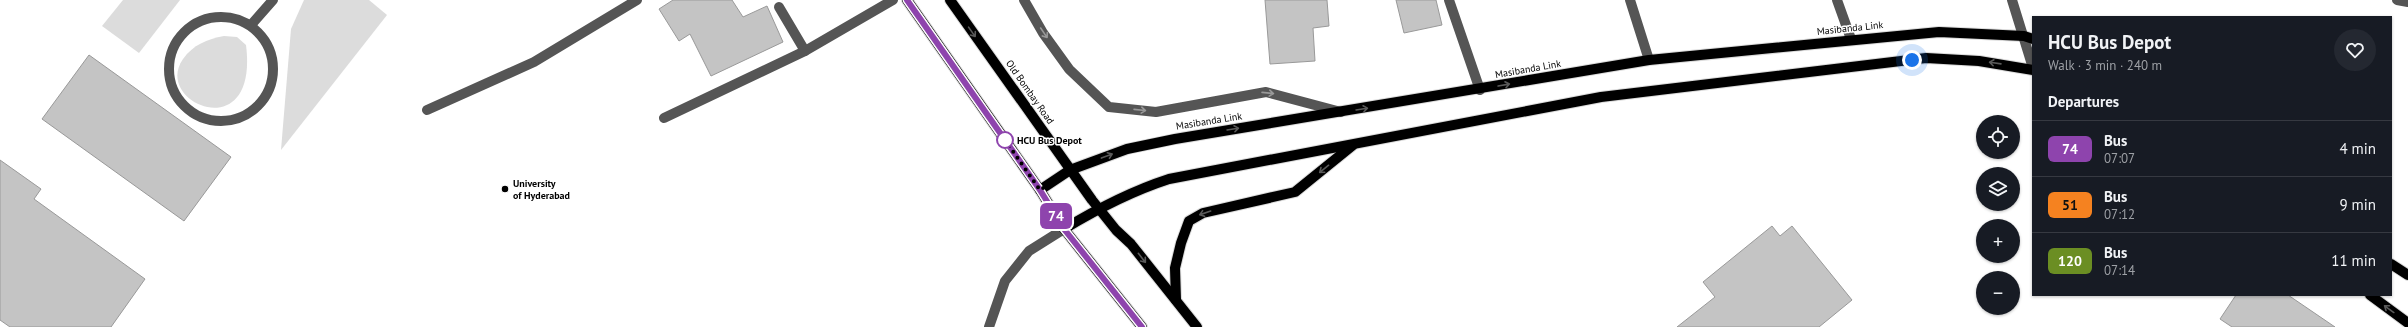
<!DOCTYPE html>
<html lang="en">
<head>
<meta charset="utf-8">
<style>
  :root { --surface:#171b24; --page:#242831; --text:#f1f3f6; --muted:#9ea1a6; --line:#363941 }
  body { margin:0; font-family:"PT Sans",sans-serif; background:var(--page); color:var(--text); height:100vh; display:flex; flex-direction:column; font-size:15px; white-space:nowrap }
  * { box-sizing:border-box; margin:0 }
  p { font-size:13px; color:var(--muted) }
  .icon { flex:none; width:22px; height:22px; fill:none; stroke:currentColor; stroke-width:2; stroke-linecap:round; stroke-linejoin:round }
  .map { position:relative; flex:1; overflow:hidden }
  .details { position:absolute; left:2032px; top:16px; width:360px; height:280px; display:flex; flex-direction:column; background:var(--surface); border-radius:0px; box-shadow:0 1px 3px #0004 }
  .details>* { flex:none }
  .badge { padding:0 8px; border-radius:6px; font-size:14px; line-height:26px }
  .tools { position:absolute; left:1976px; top:115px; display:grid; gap:8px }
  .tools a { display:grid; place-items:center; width:44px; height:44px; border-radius:50%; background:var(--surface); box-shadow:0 1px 3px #0004; font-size:20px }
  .you { position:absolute; width:20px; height:20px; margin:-10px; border:3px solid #fff; border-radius:50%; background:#1a73e8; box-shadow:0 0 0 6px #1a73e833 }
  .map>.badge { position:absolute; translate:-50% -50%; box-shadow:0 0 0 2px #fff }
  h2 { padding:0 16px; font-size:15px; line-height:36px }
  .round { display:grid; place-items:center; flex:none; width:42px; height:42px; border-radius:21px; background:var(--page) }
  .head { display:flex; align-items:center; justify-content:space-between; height:68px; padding:0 16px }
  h1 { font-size:19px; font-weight:700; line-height:30px }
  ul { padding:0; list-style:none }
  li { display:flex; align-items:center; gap:12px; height:56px; padding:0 16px; border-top:1px solid var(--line) }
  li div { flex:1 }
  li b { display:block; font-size:15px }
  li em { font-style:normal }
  li .badge { min-width:44px; font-weight:700; text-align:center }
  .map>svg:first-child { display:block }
  .green { fill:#dcdcdc }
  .building { fill:#c4c4c4; stroke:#999 }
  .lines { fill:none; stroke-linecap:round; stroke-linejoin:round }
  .major-casing { stroke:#dbdbdb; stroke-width:12 }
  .minor { stroke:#555; stroke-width:10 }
  .major { stroke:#000; stroke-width:10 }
  .oneway { stroke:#595959 }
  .oneway2 { stroke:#999 }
  .line-casing { stroke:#fff; stroke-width:9 }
  .line { stroke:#8e44ad; stroke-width:6 }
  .walk { stroke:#000; stroke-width:4; stroke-dasharray:0 7.2 }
  .stop-dot { fill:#fff; stroke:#8e44ad; stroke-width:2 }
  .poi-dot { fill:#000; stroke:#fff; stroke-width:1.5 }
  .labels { text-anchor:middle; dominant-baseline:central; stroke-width:3; stroke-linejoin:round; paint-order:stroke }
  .street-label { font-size:10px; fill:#000; stroke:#fff }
  .stop-label { font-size:10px; font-weight:bold; fill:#000; stroke:#fff; text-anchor:start }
  .poi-label { font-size:10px; font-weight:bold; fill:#000; stroke:#fff; text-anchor:start }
</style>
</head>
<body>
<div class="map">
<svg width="2408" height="327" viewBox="0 0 2408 327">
  <rect width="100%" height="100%" fill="#fff"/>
  <g class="green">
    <path d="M123,0H180L139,53L102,26Z"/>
    <path d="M304,0H369L387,15L281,150L291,29Z"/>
    <path d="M224,36L237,37L246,45C259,148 152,103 183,59C193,45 207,39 224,36Z"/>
  </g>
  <g class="building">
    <path d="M673,0H732L743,17L767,6L783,42L711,76L690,34L679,41L659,9Z"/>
    <path d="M1265,0H1327L1329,26L1313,28L1315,61L1270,64Z"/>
    <path d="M1396,0H1436L1442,25L1404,33Z"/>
    <path d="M89,55L231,157L184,221L42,119Z"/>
    <path d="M0,160L41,189L34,199L145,279L111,327H10L0,320Z"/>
    <path d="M1772,226L1780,236L1792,226L1852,300L1819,327H1677L1715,297L1703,282Z"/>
    <path d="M2236,295H2288L2335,327H2232L2220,319Z"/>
  </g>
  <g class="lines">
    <defs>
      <g id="major">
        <path d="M907,0L1040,190L1064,229L1142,327"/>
        <path d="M950,0L1092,200L1116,230L1131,244L1197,327"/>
        <path d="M1040,190L1070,170L1127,149L1175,139L1649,60L1939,32L2024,36L2033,39"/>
        <path d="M1064,229C1097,209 1132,191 1169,179L1601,97L1926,58L1979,61L2033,70"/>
        <path d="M2391,264L2408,275"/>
        <path d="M2370,295L2408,323"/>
        <path d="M1176,300L1175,268L1181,243L1189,221L1203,213L1295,192L1353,145"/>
      </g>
    </defs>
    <use href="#major" class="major-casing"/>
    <g class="minor">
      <path d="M1024,0L1043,33L1069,69L1109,107L1156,112L1266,92L1341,112"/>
      <path d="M1449,0L1480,90"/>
      <path d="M1630,0L1649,60"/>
      <path d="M1837,0L1851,39"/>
      <path d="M2012,0L2033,68"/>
      <path d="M2397,0L2408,2"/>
      <path d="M779,7L805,51"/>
      <circle cx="221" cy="69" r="52"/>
      <path d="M251,25L273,0"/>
      <path d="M427,110L534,62L637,0"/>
      <path d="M664,118L805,51L893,0"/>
      <path d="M989,327L1005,281L1029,251L1064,229"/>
    </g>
    <use href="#major" class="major"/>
  </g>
  <defs><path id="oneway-shaft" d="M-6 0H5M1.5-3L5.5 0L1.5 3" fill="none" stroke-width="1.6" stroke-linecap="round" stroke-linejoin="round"/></defs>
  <g class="oneway">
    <use href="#oneway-shaft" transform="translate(972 32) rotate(55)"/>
    <use href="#oneway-shaft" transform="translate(1995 63) rotate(-172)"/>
    <use href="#oneway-shaft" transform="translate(1504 85) rotate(-10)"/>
    <use href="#oneway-shaft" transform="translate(1362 109) rotate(-9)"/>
    <use href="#oneway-shaft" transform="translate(1233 129) rotate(-9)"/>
    <use href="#oneway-shaft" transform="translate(1107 156) rotate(-20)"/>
    <use href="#oneway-shaft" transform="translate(1324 169) rotate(141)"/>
    <use href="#oneway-shaft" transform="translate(1205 213) rotate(161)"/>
    <use href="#oneway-shaft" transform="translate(1142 258) rotate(52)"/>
    <use href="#oneway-shaft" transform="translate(2389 309) rotate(-144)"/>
  </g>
  <g class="oneway2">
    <use href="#oneway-shaft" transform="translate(1044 33) rotate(56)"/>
    <use href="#oneway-shaft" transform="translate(1268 93) rotate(6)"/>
    <use href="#oneway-shaft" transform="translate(1140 110) rotate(6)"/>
  </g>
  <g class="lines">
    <defs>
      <path id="line" d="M907,0L1040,190L1064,229L1142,327"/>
    </defs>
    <use href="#line" class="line-casing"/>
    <use href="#line" class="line"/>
    <path class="walk" d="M1005,140L1040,190L1070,170L1098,208L1150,185L1169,179L1601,97L1912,60"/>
  </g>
  <circle class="stop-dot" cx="1005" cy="140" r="8"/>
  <circle class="poi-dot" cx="505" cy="189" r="4"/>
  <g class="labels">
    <g class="street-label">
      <text transform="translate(1850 28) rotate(-6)">Masibanda Link</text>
      <text transform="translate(1528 69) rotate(-10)">Masibanda Link</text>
      <text transform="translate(1030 92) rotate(55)">Old Bombay Road</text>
      <text transform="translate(1209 121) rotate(-9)">Masibanda Link</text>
    </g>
    <g class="stop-label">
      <text x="1017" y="140">HCU Bus Depot</text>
    </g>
    <g class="poi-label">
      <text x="513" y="183">University<tspan x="513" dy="12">of Hyderabad</tspan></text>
    </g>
  </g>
</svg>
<div class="tools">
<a><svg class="icon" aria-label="locate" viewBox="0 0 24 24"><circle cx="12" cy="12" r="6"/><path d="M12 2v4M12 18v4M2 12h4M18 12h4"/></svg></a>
<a><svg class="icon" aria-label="layers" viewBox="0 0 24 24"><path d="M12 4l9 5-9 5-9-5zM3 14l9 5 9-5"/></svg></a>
<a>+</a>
<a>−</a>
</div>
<div class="you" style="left:1912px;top:60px"></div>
<b class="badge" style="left:1056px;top:216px;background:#8e44ad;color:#fff">74</b>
<section class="details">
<div class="head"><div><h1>HCU Bus Depot</h1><p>Walk · 3 min · 240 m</p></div><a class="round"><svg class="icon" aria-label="heart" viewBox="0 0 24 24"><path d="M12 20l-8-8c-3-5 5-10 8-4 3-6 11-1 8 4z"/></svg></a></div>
<h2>Departures</h2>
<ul>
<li><span class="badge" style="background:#8e44ad;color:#fff">74</span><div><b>Bus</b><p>07:07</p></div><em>4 min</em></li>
<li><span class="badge" style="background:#f58220;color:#111">51</span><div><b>Bus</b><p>07:12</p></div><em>9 min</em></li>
<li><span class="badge" style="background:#6b8e23;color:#fff">120</span><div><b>Bus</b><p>07:14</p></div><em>11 min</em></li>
</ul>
</section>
</div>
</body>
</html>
